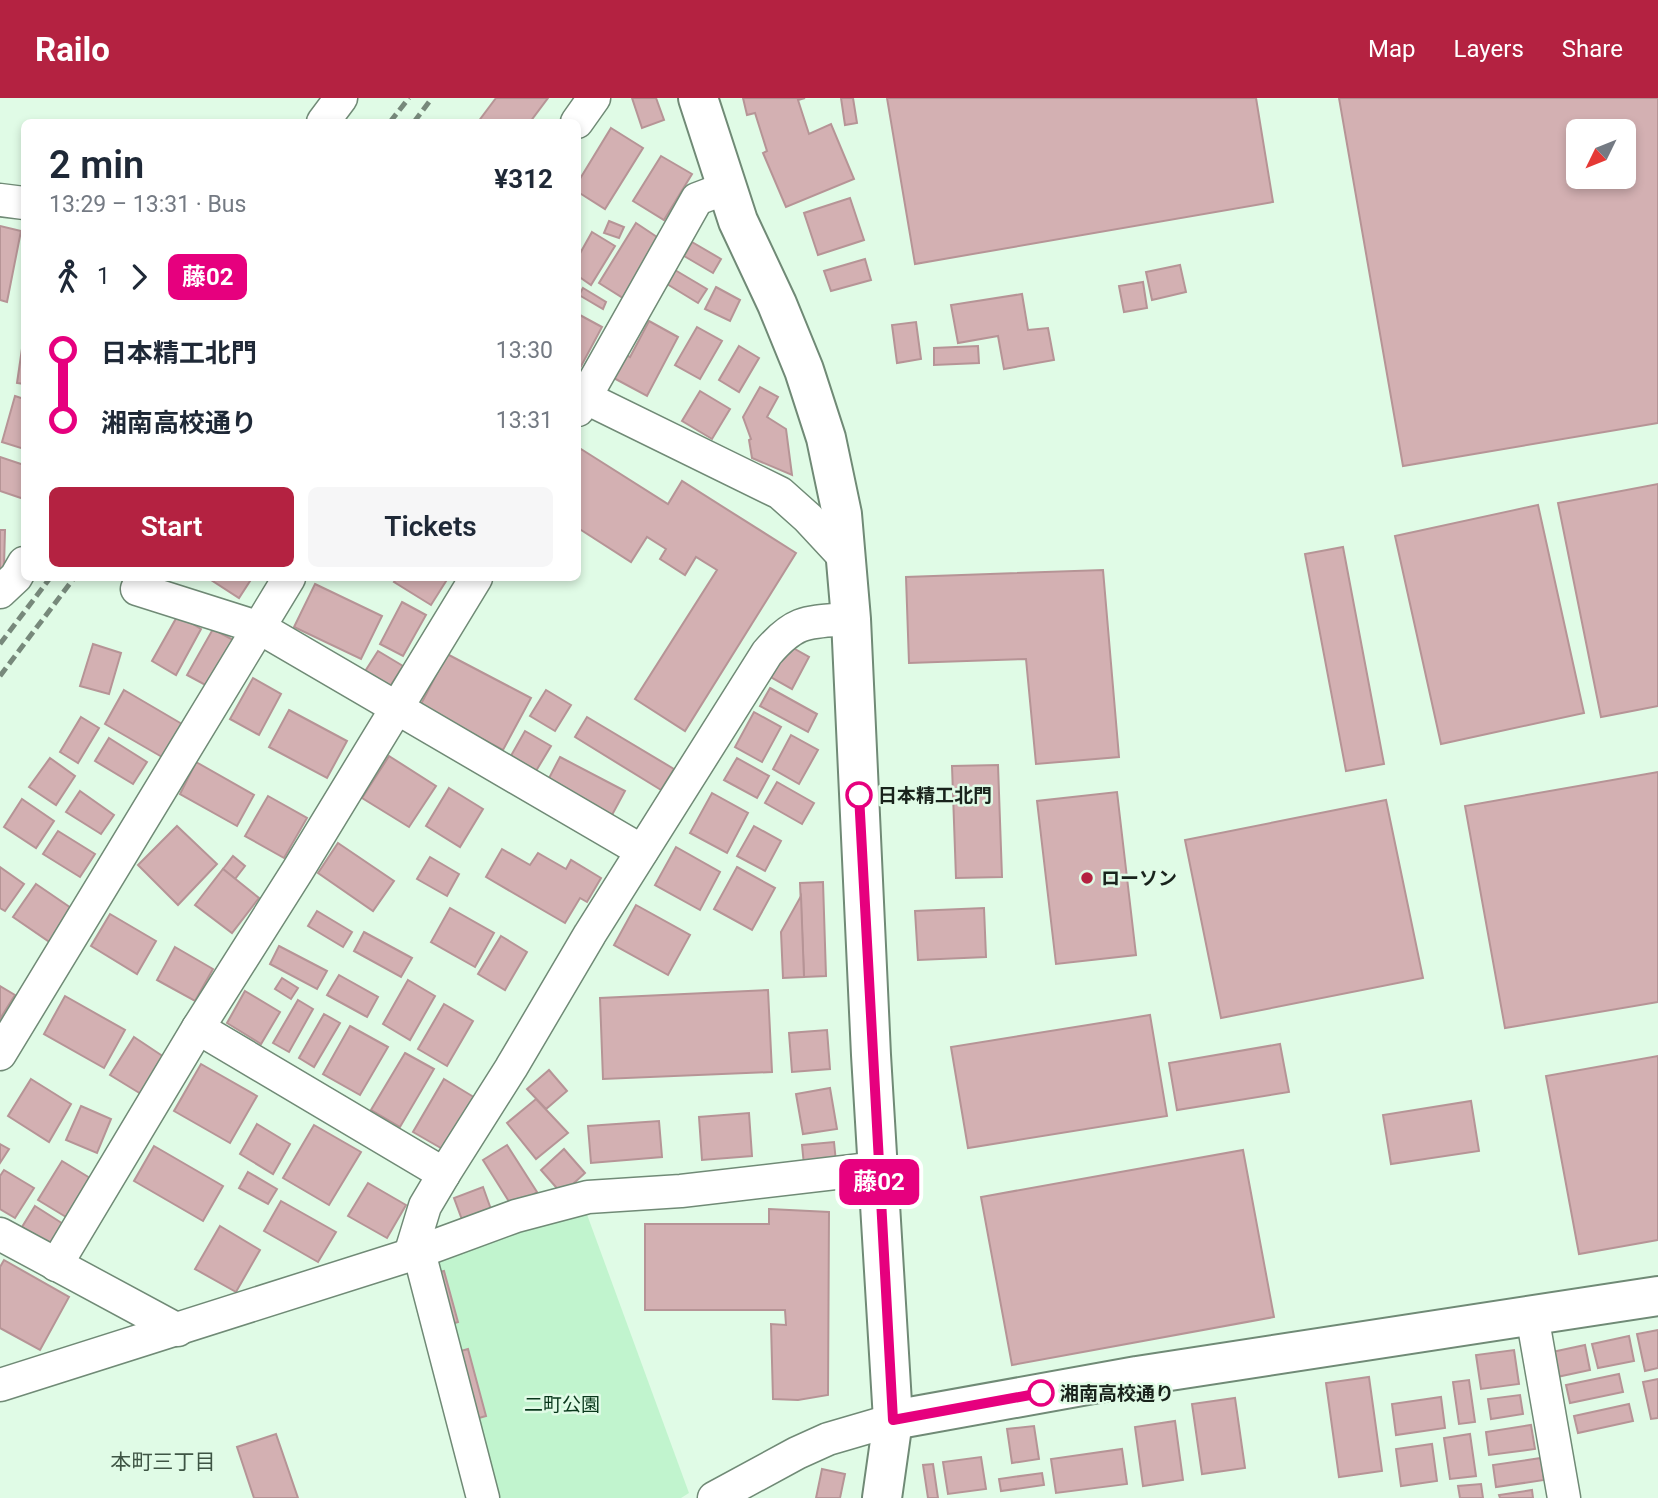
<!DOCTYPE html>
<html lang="en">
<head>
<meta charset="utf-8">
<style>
  :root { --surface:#fff; --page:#f6f6f7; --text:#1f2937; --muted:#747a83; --accent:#b42241 }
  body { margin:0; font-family:Roboto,"Noto Sans JP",sans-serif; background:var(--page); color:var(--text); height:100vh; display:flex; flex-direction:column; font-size:26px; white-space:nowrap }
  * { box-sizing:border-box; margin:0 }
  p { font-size:23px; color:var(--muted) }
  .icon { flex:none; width:38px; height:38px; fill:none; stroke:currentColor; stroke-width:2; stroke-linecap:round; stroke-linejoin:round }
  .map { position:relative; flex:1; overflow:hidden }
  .drawer { position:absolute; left:21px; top:21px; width:560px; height:462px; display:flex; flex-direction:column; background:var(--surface); border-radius:10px; box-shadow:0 4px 10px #0003 }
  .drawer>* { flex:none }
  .badge { padding:0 14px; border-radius:10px; font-size:24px; line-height:46px }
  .needle { width:46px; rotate:227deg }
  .buttons { position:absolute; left:1566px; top:21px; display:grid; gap:14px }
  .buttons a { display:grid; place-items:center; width:70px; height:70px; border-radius:10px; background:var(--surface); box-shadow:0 4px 10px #0003; font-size:35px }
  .map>.badge { position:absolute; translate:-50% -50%; box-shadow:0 0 0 4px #fff }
  .legs { display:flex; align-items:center; gap:10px; height:77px; padding:0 28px; font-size:23px }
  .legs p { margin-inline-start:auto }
  .summary { display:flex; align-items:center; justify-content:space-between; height:119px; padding:0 28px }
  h1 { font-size:38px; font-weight:600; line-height:52px }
  .primary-button { display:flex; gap:14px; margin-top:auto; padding:14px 28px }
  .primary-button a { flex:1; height:80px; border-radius:10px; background:var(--accent); color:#fff; font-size:28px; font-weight:600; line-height:80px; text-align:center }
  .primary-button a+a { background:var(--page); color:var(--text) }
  ul { padding:0 28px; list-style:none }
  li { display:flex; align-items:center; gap:24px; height:70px; font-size:26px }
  li i { display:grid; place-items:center; width:10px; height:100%; margin:0 9px; background:currentColor }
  li i::after { content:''; width:18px; height:18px; margin:-9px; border:5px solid; border-radius:50%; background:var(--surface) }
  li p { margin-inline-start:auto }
  li:first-child i { background:linear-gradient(#0000 50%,currentColor 0) }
  li:last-child i { background:linear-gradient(currentColor 50%,#0000 0) }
  header { display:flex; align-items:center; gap:42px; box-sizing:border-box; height:98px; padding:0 35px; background:var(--accent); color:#fff }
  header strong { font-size:33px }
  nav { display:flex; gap:38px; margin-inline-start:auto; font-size:24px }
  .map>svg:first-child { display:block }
  .green { fill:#c1f4ce }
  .building { fill:#d3b0b2; stroke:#b69496; stroke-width:2; fill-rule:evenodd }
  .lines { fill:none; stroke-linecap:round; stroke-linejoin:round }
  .street-casing { stroke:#708a76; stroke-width:35 }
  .secondary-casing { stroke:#708a76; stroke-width:42 }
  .street { stroke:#fff; stroke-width:32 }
  .secondary { stroke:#fff; stroke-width:38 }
  .rail { stroke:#77897b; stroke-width:5; stroke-dasharray:10 5; stroke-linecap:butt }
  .line-1-casing { stroke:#fff; stroke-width:16 }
  .line-1 { stroke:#e6007e; stroke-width:10 }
  .stop-1-dot { fill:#fff; stroke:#e6007e; stroke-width:3.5 }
  .poi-dot { fill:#b42241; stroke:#e0fbe6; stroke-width:2.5 }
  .labels { text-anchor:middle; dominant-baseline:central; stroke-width:5; stroke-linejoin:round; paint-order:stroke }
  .stop-label { font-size:19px; font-weight:bold; fill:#19231c; stroke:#e0fbe6; text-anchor:start }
  .poi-label { font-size:19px; font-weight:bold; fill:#19231c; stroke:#e0fbe6; text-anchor:start }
  .park-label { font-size:19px; fill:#08371b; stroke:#e0fbe6 }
  .neighbourhood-label { font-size:21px; fill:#3e5544; stroke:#e0fbe6 }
</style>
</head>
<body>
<header>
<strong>Railo</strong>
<nav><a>Map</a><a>Layers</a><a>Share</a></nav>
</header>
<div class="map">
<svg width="1658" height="1400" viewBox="0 0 1658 1400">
  <rect width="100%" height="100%" fill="#e0fbe6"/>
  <path class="green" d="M585,1111L689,1395L681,1400H496L434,1161Z"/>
  <g class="building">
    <path d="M496,0H548L530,24H478Z"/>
    <path d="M632,0H656L664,22L642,30Z"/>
    <path d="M743,0H805L798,2L809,36L831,26L854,81L786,109L763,55L767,53L755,15L747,17Z"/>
    <path d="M841,0H853L857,25L845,27Z"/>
    <path d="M887,0H1256L1273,104L915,166Z"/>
    <path d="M1339,0H1658V325L1403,368ZM1578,33H1624V79H1578Z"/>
    <path d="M611,30L643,50L605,111L578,94V84Z"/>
    <path d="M661,58L692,76L664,122L633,103Z"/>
    <path d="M850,100L864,142L818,157L804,115Z"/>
    <path d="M609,123L624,129L619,140L604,135Z"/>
    <path d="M636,125L660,141L623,200L599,185Z"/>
    <path d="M0,128L21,133L7,204L0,202Z"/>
    <path d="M592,134L615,148L591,187L578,178V159Z"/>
    <path d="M692,144L721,161L713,175L684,158Z"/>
    <path d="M865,161L871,182L831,193L824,173Z"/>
    <path d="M1180,167L1186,194L1152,202L1146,174Z"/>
    <path d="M675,172L707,191L698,205L667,186Z"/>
    <path d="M1143,184L1147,210L1124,214L1119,188Z"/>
    <path d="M716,189L740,202L730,223L705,211Z"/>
    <path d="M583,190L606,204L603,211L579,197Z"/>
    <path d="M1022,196L1028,232L1048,230L1054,262L1004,271L998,238L958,245L951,207Z"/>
    <path d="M578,216L602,229L579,272L578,271Z"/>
    <path d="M649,223L678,239L647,298L610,278L623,255L630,259Z"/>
    <path d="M916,224L921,261L897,265L892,227Z"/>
    <path d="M697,229L722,243L700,281L675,267Z"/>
    <path d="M24,237V286L17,285Z"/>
    <path d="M739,248L759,260L739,294L719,282Z"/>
    <path d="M978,248L979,265L934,267V250Z"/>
    <path d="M760,289L778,299L767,319L786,331L792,377L752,360L749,342L751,341L743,319Z"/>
    <path d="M700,293L730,311L712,341L682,323Z"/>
    <path d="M15,298L24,301V351L2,344Z"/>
    <path d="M581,351L668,406L682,383L796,455L685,633L635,601L717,472L696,459L685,477L660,461L666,451L647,439L631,464L578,430V356Z"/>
    <path d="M0,359L24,367V401L0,393Z"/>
    <path d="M1658,386V608L1601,619L1558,405Z"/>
    <path d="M1538,407L1584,615L1441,646L1395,438Z"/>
    <path d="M0,432H5L4,469L0,472Z"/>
    <path d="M1343,449L1384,666L1346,673L1305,456Z"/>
    <path d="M1103,472L1119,659L1036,666L1026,561L909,565L906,479Z"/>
    <path d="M208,480H252L239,500Z"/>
    <path d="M397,480H448L431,507L394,484Z"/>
    <path d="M315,486L382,518L361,561L294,529Z"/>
    <path d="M402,504L426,517L403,558L380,546Z"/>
    <path d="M178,517L201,531L176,577L152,563Z"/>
    <path d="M213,531L235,543L209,589L187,577Z"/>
    <path d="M93,546L121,555L109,596L80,588Z"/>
    <path d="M786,546L809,559L792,591L769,578Z"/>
    <path d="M378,553L403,568L389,590L364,575Z"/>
    <path d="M447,556L531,600L503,652L420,608Z"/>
    <path d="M253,580L281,596L259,637L230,621Z"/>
    <path d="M770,590L817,616L808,634L760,608Z"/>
    <path d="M124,592L182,626L162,659L105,626Z"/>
    <path d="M546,592L571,607L555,633L530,618Z"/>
    <path d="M289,612L347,643L327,680L269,649Z"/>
    <path d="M754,614L781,629L762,664L735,649Z"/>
    <path d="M81,619L99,630L78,665L60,654Z"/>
    <path d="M587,619L674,671L661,692L575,639Z"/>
    <path d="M525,633L551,648L533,678L508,663Z"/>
    <path d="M791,637L818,652L799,686L773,671Z"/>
    <path d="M109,640L147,664L133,686L95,663Z"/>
    <path d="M389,658L436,688L409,729L362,700Z"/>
    <path d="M560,659L625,693L612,717L547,684Z"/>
    <path d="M50,660L75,678L56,707L29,689Z"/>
    <path d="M737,660L769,678L757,700L724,682Z"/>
    <path d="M196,664L254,697L237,728L180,696Z"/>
    <path d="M998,667L1002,779L956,780L952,668Z"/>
    <path d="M1658,674V904L1505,930L1465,708Z"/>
    <path d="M777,684L814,705L802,726L765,705Z"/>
    <path d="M449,690L483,711L460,749L426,728Z"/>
    <path d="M80,693L114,717L101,736L66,714Z"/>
    <path d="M1117,694L1136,857L1056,866L1037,703Z"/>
    <path d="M712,695L748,715L727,755L690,735Z"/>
    <path d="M268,698L307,720L284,760L245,738Z"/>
    <path d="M22,701L54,723L36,750L4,729Z"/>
    <path d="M1386,702L1423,880L1221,920L1185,742Z"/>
    <path d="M177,728L217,766L178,807L138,767Z"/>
    <path d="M754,728L781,743L765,773L737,758Z"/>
    <path d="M58,733L95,756L80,779L43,756Z"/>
    <path d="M338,745L394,783L373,813L318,775Z"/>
    <path d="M676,749L720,774L700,812L655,787Z"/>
    <path d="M502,751L530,767L538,755L566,771L571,762L601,780L587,804L580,800L565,825L486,779Z"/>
    <path d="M233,758L245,768L235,781L223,771Z"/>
    <path d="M430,759L459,776L447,798L417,781Z"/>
    <path d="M0,769L24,786L5,813L0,810Z"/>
    <path d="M737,769L775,790L752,832L714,811Z"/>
    <path d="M223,771L259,800L232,835L195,807Z"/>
    <path d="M823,784L826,878L804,879L800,785Z"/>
    <path d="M36,786L74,812L51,845L13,819Z"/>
    <path d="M801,798L804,879L783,880L781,834Z"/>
    <path d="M636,807L690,837L668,877L614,847Z"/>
    <path d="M450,810L494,835L475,869L431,844Z"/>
    <path d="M984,810L986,859L918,862L915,813Z"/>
    <path d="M317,813L352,834L343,849L308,828Z"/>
    <path d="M110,816L156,843L137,876L91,848Z"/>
    <path d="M364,834L412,860L401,879L354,853Z"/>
    <path d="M501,838L527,854L505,892L478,876Z"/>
    <path d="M279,848L327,873L317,891L270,866Z"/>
    <path d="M175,849L213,871L195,903L157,882Z"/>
    <path d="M339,877L378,899L367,919L327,897Z"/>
    <path d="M282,880L298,890L291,901L275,891Z"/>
    <path d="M408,882L435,898L410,942L383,926Z"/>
    <path d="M0,888L15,897L0,921Z"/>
    <path d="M768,892L772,974L603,981L600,900Z"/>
    <path d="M245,893L280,914L261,946L227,925Z"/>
    <path d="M65,898L125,932L104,970L44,936Z"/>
    <path d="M298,902L313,911L289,954L273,945Z"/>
    <path d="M444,906L473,923L447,968L418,951Z"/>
    <path d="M324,916L340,925L314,969L299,960Z"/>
    <path d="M1150,917L1167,1018L968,1050L951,949Z"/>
    <path d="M350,928L388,949L360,997L323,976Z"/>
    <path d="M827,932L830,971L792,974L789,935Z"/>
    <path d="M134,939L164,959L141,996L110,977Z"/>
    <path d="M1280,946L1289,994L1177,1012L1169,965Z"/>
    <path d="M405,955L434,971L400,1029L371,1012Z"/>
    <path d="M1658,958V1142L1579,1156L1546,978Z"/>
    <path d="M201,966L257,998L230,1045L174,1013Z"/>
    <path d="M549,972L567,993L546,1011L527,991Z"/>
    <path d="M31,981L71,1006L49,1044L8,1018Z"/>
    <path d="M444,981L477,1001L446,1053L413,1034Z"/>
    <path d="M830,990L837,1031L803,1036L796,996Z"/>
    <path d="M536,1001L568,1035L536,1061L507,1025Z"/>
    <path d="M1471,1003L1479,1053L1391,1066L1383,1017Z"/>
    <path d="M81,1008L111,1021L97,1055L66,1042Z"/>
    <path d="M749,1015L752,1058L702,1062L699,1019Z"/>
    <path d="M659,1023L662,1059L591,1065L588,1028Z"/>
    <path d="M257,1026L290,1046L273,1076L240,1056Z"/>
    <path d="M314,1027L361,1054L329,1107L283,1080Z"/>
    <path d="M834,1044L836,1064L804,1067L802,1047Z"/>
    <path d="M0,1046L9,1051L0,1065Z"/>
    <path d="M507,1047L537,1094L513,1110L483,1062Z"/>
    <path d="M154,1048L223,1088L203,1123L134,1083Z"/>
    <path d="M564,1051L585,1075L562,1096L541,1072Z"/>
    <path d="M1243,1052L1274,1219L1012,1267L981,1099Z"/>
    <path d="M62,1063L90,1080L66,1119L38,1102Z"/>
    <path d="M4,1072L34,1090L15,1120L0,1111V1078Z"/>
    <path d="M248,1074L277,1091L268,1106L239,1090Z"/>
    <path d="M368,1085L406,1107L387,1140L348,1118Z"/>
    <path d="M483,1089L493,1117L464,1127L454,1100Z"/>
    <path d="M281,1103L336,1134L318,1164L264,1133Z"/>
    <path d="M35,1108L68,1129L56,1150L22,1129Z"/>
    <path d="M769,1111L829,1114L828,1297L798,1302L773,1301L771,1226L786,1227L785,1212H645V1126H769Z"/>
    <path d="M220,1128L260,1152L236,1194L195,1171Z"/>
    <path d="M4,1162L69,1199L40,1252L0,1230V1169Z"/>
    <path d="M444,1173L458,1224L441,1229L426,1177Z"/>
    <path d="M1658,1232V1270L1645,1273L1637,1236Z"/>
    <path d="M1629,1238L1634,1263L1598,1270L1592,1246Z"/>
    <path d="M1585,1247L1590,1272L1557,1279L1552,1254Z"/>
    <path d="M468,1251L486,1318L468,1323L450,1256Z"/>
    <path d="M1514,1252L1519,1286L1481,1291L1476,1257Z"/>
    <path d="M1619,1276L1623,1294L1570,1305L1566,1287Z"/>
    <path d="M1369,1279L1382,1373L1339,1379L1326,1285Z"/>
    <path d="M1658,1281V1320L1651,1321L1643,1284Z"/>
    <path d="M1469,1282L1475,1324L1459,1326L1453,1284Z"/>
    <path d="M1520,1297L1523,1316L1491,1321L1488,1301Z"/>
    <path d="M1441,1299L1445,1330L1396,1337L1392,1306Z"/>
    <path d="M1235,1300L1245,1370L1202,1376L1192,1306Z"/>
    <path d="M1629,1306L1633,1323L1578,1335L1574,1318Z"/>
    <path d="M1175,1323L1183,1382L1143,1388L1135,1329Z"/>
    <path d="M1531,1327L1535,1351L1489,1357L1486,1334Z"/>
    <path d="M1034,1328L1039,1361L1012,1365L1007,1331Z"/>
    <path d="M276,1336L298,1400H254L237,1349Z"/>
    <path d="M1470,1336L1476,1378L1450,1381L1444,1340Z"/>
    <path d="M1432,1346L1437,1383L1401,1388L1396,1351Z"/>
    <path d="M1122,1351L1127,1386L1056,1395L1051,1361Z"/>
    <path d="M981,1359L986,1391L948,1396L943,1364Z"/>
    <path d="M1541,1360L1544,1382L1496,1389L1493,1367Z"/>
    <path d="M933,1366L938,1400H928L923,1367Z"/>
    <path d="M822,1371L845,1376L840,1400H816Z"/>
    <path d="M1042,1375L1044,1387L1001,1393L999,1381Z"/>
    <path d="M1481,1386L1483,1400H1460L1458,1388Z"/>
    <path d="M1532,1392L1533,1400H1500L1499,1397Z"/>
  </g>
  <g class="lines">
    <defs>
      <g id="street">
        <path d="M323,24L341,0"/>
        <path d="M577,24L594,0"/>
        <path d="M0,102L24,105"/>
        <path d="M578,296L780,395L808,420L847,462"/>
        <path d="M578,312L697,101L726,90"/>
        <path d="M137,491L260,530L642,753"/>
        <path d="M0,494L16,479L24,465"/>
        <path d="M198,930L444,1076"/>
        <path d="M0,956L289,480"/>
        <path d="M0,1136L178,1232"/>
        <path d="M419,1154L483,1400"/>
        <path d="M410,1157L425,1108L444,1076L511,970L590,836L767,555C796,521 808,524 851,521"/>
        <path d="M56,1167L198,930L298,772L476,480"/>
        <path d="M1532,1217L1564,1400"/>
        <path d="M0,1287L410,1157L516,1118L588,1099L681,1093L878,1070"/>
        <path d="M714,1400L797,1355L828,1341L893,1322"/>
      </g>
      <g id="secondary">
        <path d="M698,0L738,123L777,206L804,272L826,340L842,416L851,521L871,957L893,1322L882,1400"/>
        <path d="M893,1322L1137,1278L1658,1198"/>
      </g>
    </defs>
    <use href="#street" class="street-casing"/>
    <use href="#secondary" class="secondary-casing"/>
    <use href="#street" class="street"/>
    <use href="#secondary" class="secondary"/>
    <g class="rail">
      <path d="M390,24L409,0"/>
      <path d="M414,24L432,0"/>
      <path d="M0,546L50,480"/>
      <path d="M0,578L74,480"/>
    </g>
  </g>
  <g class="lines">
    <defs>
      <path id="line-1" d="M859,697L893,1322L1041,1295"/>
    </defs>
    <use href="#line-1" class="line-1-casing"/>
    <use href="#line-1" class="line-1"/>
  </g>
  <g class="stop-1-dot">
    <circle cx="859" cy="697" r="12"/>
    <circle cx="1041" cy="1295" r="12"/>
  </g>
  <circle class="poi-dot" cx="1087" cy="780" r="7"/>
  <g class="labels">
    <g class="stop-label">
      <text x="878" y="697">日本精工北門</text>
      <text x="1060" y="1295">湘南高校通り</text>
    </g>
    <g class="poi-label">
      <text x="1101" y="780">ローソン</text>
    </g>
    <g class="park-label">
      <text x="562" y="1306">二町公園</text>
    </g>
    <g class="neighbourhood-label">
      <text x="163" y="1364">本町三丁目</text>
    </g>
  </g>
</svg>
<div class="buttons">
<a><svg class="needle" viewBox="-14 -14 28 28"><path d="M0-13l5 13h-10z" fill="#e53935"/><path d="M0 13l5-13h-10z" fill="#747a83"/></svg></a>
</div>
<b class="badge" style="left:879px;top:1084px;background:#e6007e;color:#fff">藤02</b>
<section class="drawer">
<div class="summary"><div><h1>2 min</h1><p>13:29 – 13:31 · Bus</p></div><b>¥312</b></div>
<div class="legs"><svg class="icon" aria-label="walk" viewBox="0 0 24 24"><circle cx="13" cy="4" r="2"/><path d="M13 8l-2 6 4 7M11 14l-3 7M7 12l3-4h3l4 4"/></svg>1<svg class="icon" aria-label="forward" viewBox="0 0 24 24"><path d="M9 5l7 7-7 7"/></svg><b class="badge" style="background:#e6007e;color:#fff">藤02</b></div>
<ul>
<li><i style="color:#e6007e"></i><b>日本精工北門</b><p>13:30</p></li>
<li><i style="color:#e6007e"></i><b>湘南高校通り</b><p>13:31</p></li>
</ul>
<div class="primary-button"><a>Start</a><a>Tickets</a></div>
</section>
</div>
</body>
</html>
